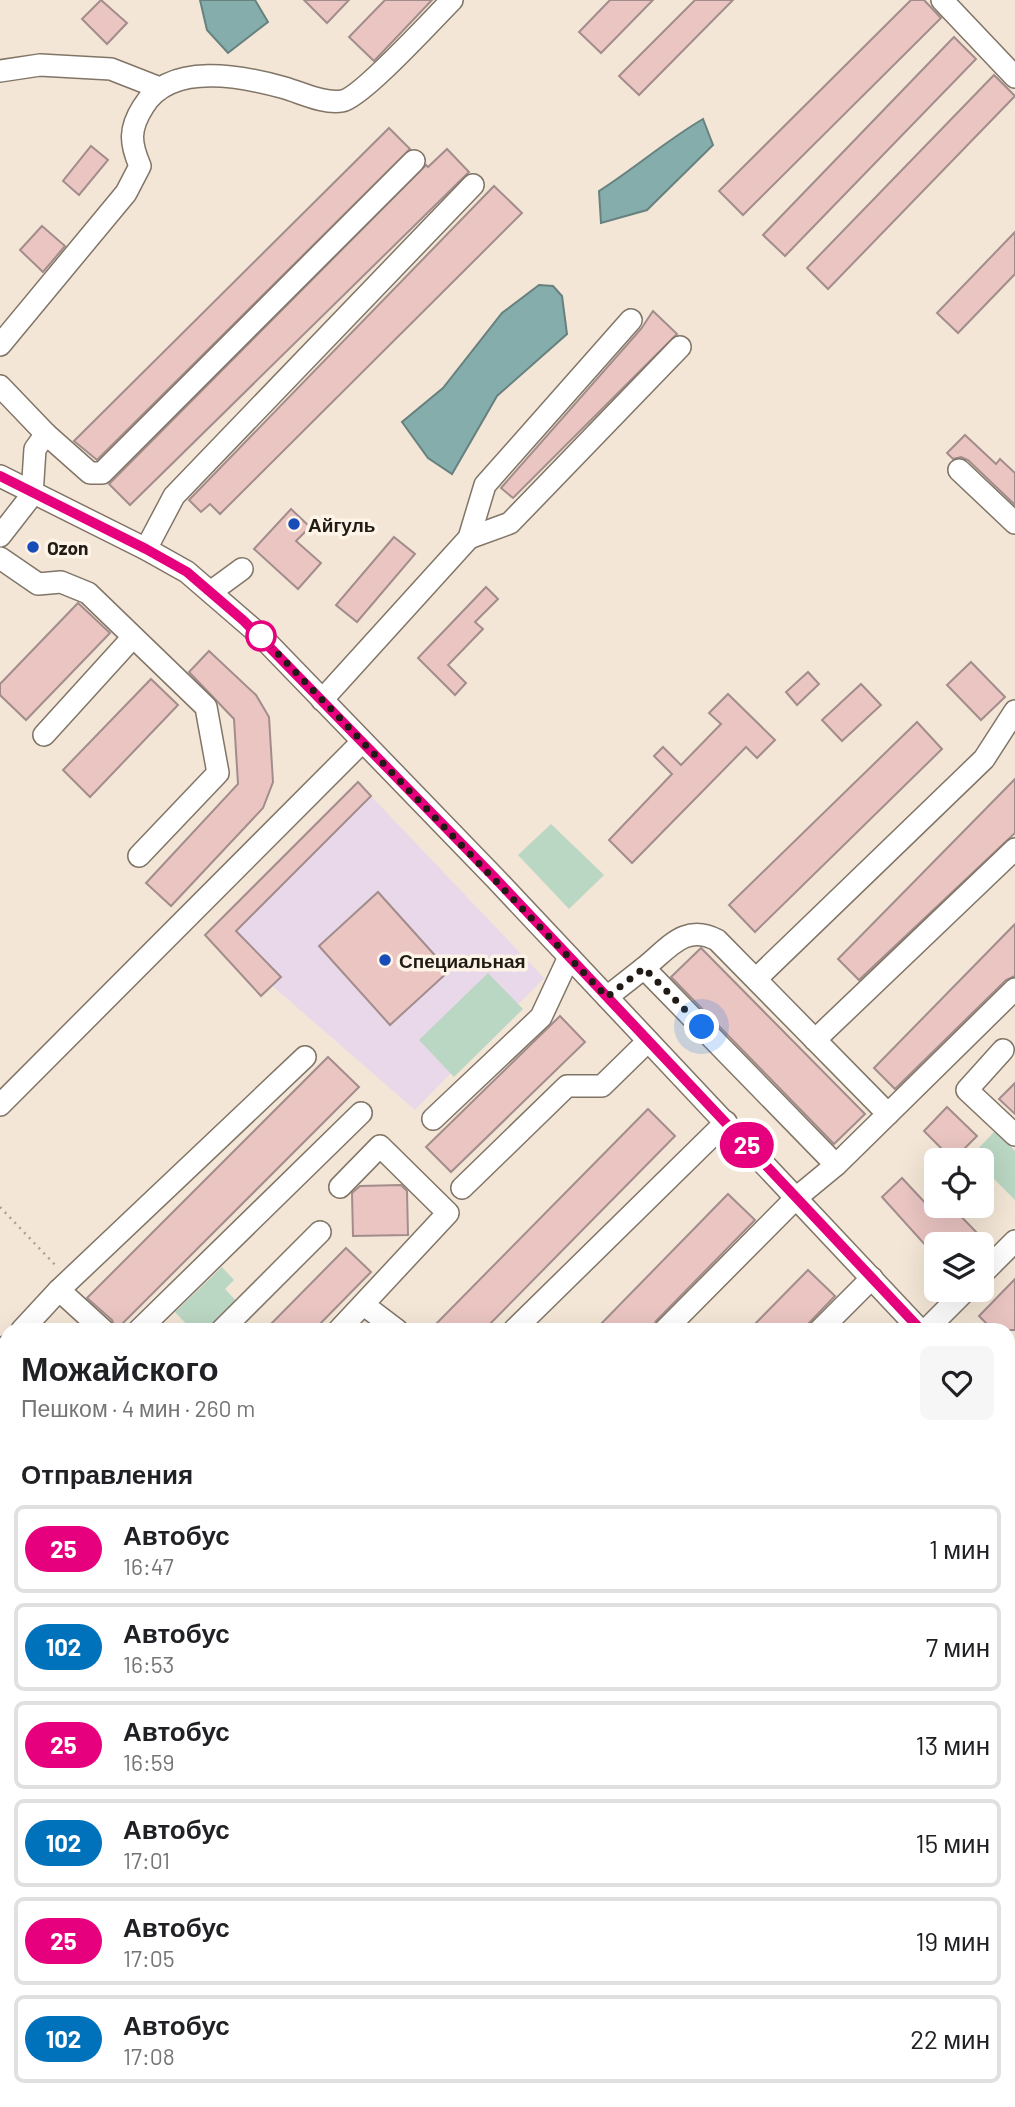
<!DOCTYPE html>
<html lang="ru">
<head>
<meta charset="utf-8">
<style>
  :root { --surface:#fff; --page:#f6f6f6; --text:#202124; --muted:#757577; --line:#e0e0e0 }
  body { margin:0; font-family:Barlow,sans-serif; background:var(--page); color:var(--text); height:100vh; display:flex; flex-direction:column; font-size:26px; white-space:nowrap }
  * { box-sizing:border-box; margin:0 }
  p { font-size:23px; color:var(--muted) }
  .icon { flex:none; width:38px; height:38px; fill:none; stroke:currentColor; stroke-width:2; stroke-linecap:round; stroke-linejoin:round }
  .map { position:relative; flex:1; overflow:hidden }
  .drawer { position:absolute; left:0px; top:1323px; width:1015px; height:784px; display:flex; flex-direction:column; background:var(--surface); border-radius:21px 21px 0 0; box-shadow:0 7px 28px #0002 }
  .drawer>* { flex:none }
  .badge { padding:0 14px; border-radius:23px; font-size:24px; line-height:46px }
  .tools { position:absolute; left:924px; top:1148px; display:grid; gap:14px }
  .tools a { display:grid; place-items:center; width:70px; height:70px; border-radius:10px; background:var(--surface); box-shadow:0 7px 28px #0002; font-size:35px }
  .you { position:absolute; width:35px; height:35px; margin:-18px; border:5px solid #fff; border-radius:50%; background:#1a73e8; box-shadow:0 0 0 10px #1a73e833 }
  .map>.badge { position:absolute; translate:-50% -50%; box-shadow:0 0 0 4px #fff }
  h2 { padding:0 21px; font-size:26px; line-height:63px }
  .round { display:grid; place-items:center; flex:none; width:74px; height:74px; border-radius:10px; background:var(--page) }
  .summary { display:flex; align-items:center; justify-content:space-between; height:119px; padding:0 21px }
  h1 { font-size:33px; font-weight:700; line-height:52px }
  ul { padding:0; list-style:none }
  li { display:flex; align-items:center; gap:21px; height:88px; margin:0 14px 10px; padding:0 7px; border:4px solid var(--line); border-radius:10px }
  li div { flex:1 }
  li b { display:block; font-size:26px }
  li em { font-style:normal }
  li .badge { min-width:77px; font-weight:700; text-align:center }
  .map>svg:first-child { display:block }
  .education { fill:#e8d8ea }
  .green { fill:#bad7c3 }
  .water { fill:#85adac; stroke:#67817f; stroke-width:2 }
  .building { fill:#eac5c2; stroke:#a28d8c; stroke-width:2 }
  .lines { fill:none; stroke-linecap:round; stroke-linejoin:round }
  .minor-casing { stroke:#817567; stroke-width:24 }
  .path { stroke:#aaa093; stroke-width:2.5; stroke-dasharray:2 5; stroke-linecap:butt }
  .minor { stroke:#fff; stroke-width:21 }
  .line-casing { stroke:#fff; stroke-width:16 }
  .line { stroke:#e6007e; stroke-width:10 }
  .walk { stroke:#201b15; stroke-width:7; stroke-dasharray:0 12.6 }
  .poi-dot { fill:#184cb9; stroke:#fef3e7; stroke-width:2.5 }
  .stop-dot { fill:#fff; stroke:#e6007e; stroke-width:3.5 }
  .labels { text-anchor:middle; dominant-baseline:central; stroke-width:7; stroke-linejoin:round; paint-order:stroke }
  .poi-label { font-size:19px; font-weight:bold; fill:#201b15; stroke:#fef3e7; text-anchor:start }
</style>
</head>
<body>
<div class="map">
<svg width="1015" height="2107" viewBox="0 0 1015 2107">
  <rect width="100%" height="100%" fill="#f3e6d6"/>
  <path class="education" d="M371,796L544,978L415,1110L223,943Z"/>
  <g class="green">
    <path d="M551,824L604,875L569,909L518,855Z"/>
    <path d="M488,973L523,1009L454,1077L419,1040Z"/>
    <path d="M995,1131L1015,1151V1200L982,1167V1160L971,1156Z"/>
    <path d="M222,1267L234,1280L225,1289L238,1303L209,1330H192L175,1312Z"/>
  </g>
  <g class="water">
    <path d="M200,0H255L268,22L228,53L207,30Z"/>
    <path d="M703,119L713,145L647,210L601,223L599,191C635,168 667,140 703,119Z"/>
    <path d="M539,285L553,286L562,296L567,334L497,396L452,474L428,458L402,422L443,388L502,313Z"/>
    <path d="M0,1866L7,1870V2100H188L194,2107H0Z"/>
    <path d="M1015,1908V2107H769L777,2100H1008V1912Z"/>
  </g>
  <g class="building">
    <path d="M101,0L127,23L107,44L82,19Z"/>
    <path d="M304,0H349L327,23Z"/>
    <path d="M385,0H432L374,61L349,37Z"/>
    <path d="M610,0H653L601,53L579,32Z"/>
    <path d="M695,0H733L639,95L619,76Z"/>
    <path d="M911,0H924L941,18L743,215L719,191Z"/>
    <path d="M954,37L976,59L785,256L763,235Z"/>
    <path d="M994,75L1015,96L828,289L807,268Z"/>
    <path d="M389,128L410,149L97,460L74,441Z"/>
    <path d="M91,146L108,160L79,195L63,181Z"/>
    <path d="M447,149L469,172L130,505L109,484L426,165L428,167Z"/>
    <path d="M494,186L522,213L220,514L210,504L201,512L189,500Z"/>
    <path d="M42,226L65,246L43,272L20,250Z"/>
    <path d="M1015,232V274L958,333L937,313Z"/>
    <path d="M653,311L677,334L513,498L501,488L641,329Z"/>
    <path d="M965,435L996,464L1000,459L1015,473V505L968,460L961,457L953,459L947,453Z"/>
    <path d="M291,509L310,527L296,541L321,563L298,589L254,549Z"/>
    <path d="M394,537L415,554L357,622L336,605Z"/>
    <path d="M486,587L498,599L475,622L483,629L448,665L466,683L455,695L418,658Z"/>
    <path d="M78,603L110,633L26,720L0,695V684Z"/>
    <path d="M209,651L256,695L269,717L273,782L263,808L171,906L146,883L238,784L234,719L189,672Z"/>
    <path d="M971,662L1005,697L981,720L947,685Z"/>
    <path d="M808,672L819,684L797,705L786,692Z"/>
    <path d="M151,679L178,705L90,797L63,770Z"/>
    <path d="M861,684L881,705L842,741L822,720Z"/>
    <path d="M728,694L775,740L757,758L746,747L632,863L609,840L672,774L654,756L663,747L681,765L721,724L709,713Z"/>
    <path d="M917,722L942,749L755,932L729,905Z"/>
    <path d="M1015,779V833L859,980L838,959Z"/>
    <path d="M358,782L371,796L236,931L281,977L261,996L205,935Z"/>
    <path d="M378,892L449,971L390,1025L319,946Z"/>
    <path d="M1015,924V976L1006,980L895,1089L874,1068Z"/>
    <path d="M701,948L865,1114L834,1144L671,977Z"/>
    <path d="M560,1016L585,1042L451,1172L426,1147Z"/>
    <path d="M328,1057L359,1087L116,1330L112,1320L87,1298Z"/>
    <path d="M1015,1083V1114L999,1099Z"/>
    <path d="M947,1107L977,1136L953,1160L924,1131Z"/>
    <path d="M648,1109L675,1136L484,1330H430Z"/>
    <path d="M902,1178L929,1207L951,1206L981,1237L974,1244H936V1257L882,1197Z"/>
    <path d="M401,1185L407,1191L408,1235L353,1236L352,1193L360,1186Z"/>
    <path d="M728,1194L755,1220L656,1321L652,1330H595Z"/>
    <path d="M346,1248L371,1272L314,1330H265Z"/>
    <path d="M808,1270L835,1296L809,1323L802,1330H749Z"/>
    <path d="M1015,1279V1330H993L979,1316Z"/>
  </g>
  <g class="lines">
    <defs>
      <g id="minor">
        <path d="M942,0L1015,77"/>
        <path d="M0,71L40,65L111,69L157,87"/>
        <path d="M0,345L126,193L140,166C130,143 129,129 143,107C170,61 242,76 285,88C302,93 324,104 342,101C361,98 434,18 452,0"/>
        <path d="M0,386L46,434L35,449L32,495"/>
        <path d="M46,434L90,473H102L414,161"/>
        <path d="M959,470L1015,523"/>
        <path d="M0,476L146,549L187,572L260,635L495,878L920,1330"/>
        <path d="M0,536L32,495"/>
        <path d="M469,538L510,523L680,347"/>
        <path d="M146,549L174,496L473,185"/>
        <path d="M0,558L38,584L61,582L88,593L206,707L218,773L139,856"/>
        <path d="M212,591L242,569"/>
        <path d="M322,700L469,538L485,485L631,320"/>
        <path d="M44,735L133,637"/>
        <path d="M644,968C669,948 685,923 717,940L888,1114L836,1165"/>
        <path d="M756,979L984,759L1015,711"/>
        <path d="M607,997L644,968L836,1165L796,1198L665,1330"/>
        <path d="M815,1040L1015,849"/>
        <path d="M1003,1050L967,1090L1015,1135"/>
        <path d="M0,1105L362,742"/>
        <path d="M888,1114L1015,989"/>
        <path d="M433,1119L541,1017L569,957"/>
        <path d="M462,1188L567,1086H602L648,1041"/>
        <path d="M982,1274L1015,1241"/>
        <path d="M59,1290L103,1330"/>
        <path d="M364,1305L397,1330"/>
        <path d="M22,1330L59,1290L305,1057"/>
        <path d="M139,1330L361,1113"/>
        <path d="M222,1330L320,1232"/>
        <path d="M339,1330L448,1213L380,1146L340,1187"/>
        <path d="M514,1330L726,1122"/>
        <path d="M820,1330L872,1278"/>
        <path d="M926,1330L966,1290"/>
        <path d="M0,1353L7,1346"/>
        <path d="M0,1379L7,1386"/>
        <path d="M1008,1382L1015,1375"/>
        <path d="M1008,1417L1015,1424"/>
        <path d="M1008,1509L1015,1506"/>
        <path d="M0,1600L7,1607"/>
        <path d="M0,1633L7,1627"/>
        <path d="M1008,1701L1015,1698"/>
        <path d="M0,1794L7,1793"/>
        <path d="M216,2100L222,2107"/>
      </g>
    </defs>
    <use href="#minor" class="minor-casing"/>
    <path class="path" d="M0,1207L58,1268"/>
    <use href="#minor" class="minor"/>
  </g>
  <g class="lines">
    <defs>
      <path id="line" d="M0,476L146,549L187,572L244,621L495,878L921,1330"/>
    </defs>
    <use href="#line" class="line-casing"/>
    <use href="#line" class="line"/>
    <path class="walk" d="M261,636L607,997L644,968L702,1027"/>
  </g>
  <g class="poi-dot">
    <circle cx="294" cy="524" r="7"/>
    <circle cx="33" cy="547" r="7"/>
    <circle cx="385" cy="960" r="7"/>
  </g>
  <circle class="stop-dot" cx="261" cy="636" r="14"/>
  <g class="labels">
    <g class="poi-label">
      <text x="308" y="524">Айгуль</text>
      <text x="47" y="547">Ozon</text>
      <text x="399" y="960">Специальная</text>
    </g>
  </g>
</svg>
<div class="tools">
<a><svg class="icon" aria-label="locate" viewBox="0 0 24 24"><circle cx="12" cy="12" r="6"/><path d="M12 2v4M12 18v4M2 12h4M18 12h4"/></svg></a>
<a><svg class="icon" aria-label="layers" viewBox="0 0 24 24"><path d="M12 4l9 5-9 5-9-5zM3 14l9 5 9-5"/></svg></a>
</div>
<div class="you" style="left:702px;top:1027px"></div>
<b class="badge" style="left:747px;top:1145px;background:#e6007e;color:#fff">25</b>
<section class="drawer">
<div class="summary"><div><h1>Можайского</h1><p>Пешком · 4 мин · 260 m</p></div><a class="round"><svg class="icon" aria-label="heart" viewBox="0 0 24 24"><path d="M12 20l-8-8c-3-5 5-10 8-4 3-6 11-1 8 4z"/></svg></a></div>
<h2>Отправления</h2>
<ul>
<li><span class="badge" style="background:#e6007e;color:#fff">25</span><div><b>Автобус</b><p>16:47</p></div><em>1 мин</em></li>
<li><span class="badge" style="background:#0072bc;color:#fff">102</span><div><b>Автобус</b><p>16:53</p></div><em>7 мин</em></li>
<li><span class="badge" style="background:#e6007e;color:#fff">25</span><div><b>Автобус</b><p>16:59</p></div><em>13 мин</em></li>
<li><span class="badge" style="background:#0072bc;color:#fff">102</span><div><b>Автобус</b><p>17:01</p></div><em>15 мин</em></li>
<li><span class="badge" style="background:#e6007e;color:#fff">25</span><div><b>Автобус</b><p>17:05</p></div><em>19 мин</em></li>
<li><span class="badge" style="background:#0072bc;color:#fff">102</span><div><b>Автобус</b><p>17:08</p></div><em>22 мин</em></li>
</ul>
</section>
</div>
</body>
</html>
